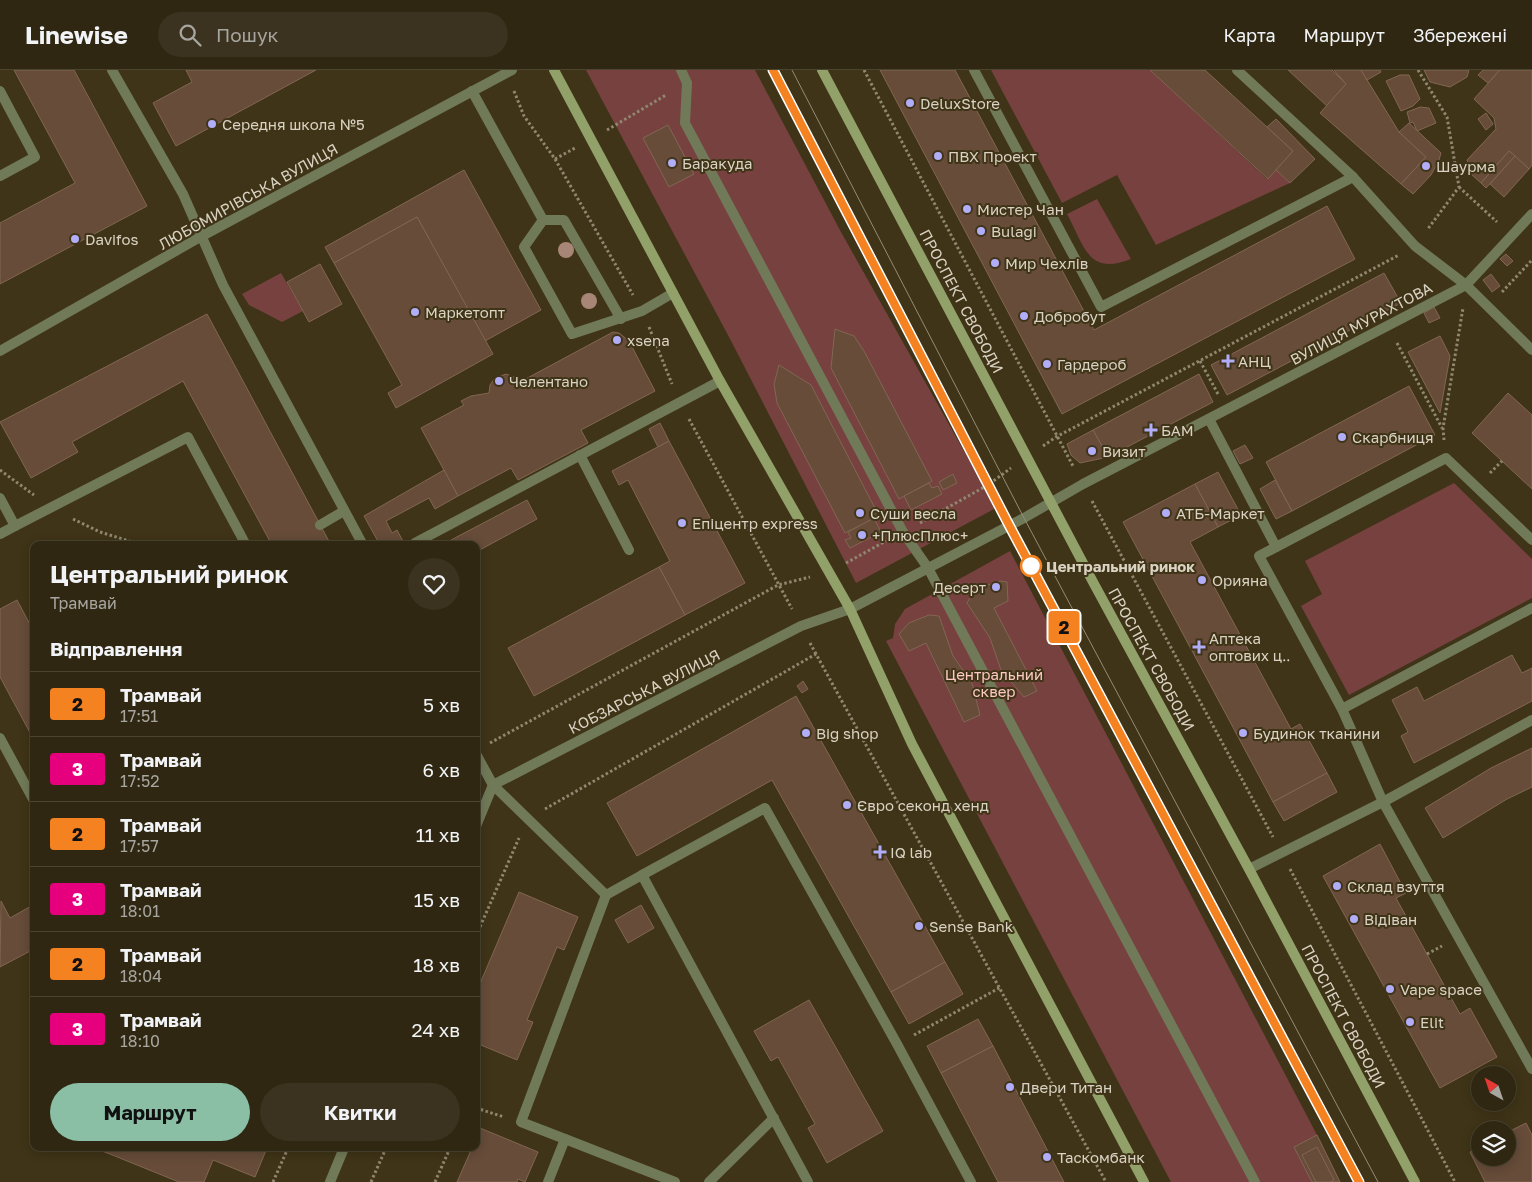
<!DOCTYPE html>
<html lang="uk">
<head>
<meta charset="utf-8">
<style>
  :root { --surface:#2f2711; --page:#3b331f; --text:#f1f3f6; --muted:#a7a59f; --line:#4a4431; --accent:#8abfa5 }
  body { margin:0; font-family:"Golos Text",sans-serif; background:var(--page); color:var(--text); height:100vh; display:flex; flex-direction:column; font-size:19px; white-space:nowrap }
  * { box-sizing:border-box; margin:0 }
  p { font-size:16px; color:var(--muted) }
  .icon { flex:none; width:28px; height:28px; fill:none; stroke:currentColor; stroke-width:2; stroke-linecap:round; stroke-linejoin:round }
  .map { position:relative; flex:1; overflow:hidden }
  .drawer { position:absolute; left:30px; top:471px; width:450px; height:610px; display:flex; flex-direction:column; background:var(--surface); border-radius:10px; box-shadow:0 2px 12px #0003,0 0 0 1px var(--line) }
  .drawer>* { flex:none }
  .badge { padding:0 10px; border-radius:4px; font-size:18px; line-height:32px }
  .needle { width:32px; rotate:320deg }
  .controls { position:absolute; left:1471px; top:996px; display:grid; gap:10px }
  .controls a { display:grid; place-items:center; width:45px; height:45px; border-radius:50%; background:var(--surface); box-shadow:0 2px 12px #0003,0 0 0 1px var(--line); font-size:25px }
  .map>.badge { position:absolute; translate:-50% -50%; box-shadow:0 0 0 2px #fff }
  h2 { padding:0 20px; font-size:19px; line-height:45px }
  .round { display:grid; place-items:center; flex:none; width:52px; height:52px; border-radius:26px; background:var(--page) }
  .summary { display:flex; align-items:center; justify-content:space-between; height:85px; padding:0 20px }
  h1 { font-size:24px; font-weight:700; line-height:38px }
  .action { display:flex; gap:10px; margin-top:auto; padding:10px 20px }
  .action a { flex:1; height:58px; border-radius:30px; background:var(--accent); color:#111; font-size:20px; font-weight:700; line-height:58px; text-align:center }
  .action a+a { background:var(--page); color:var(--text) }
  ul { padding:0; list-style:none }
  li { display:flex; align-items:center; gap:15px; height:65px; padding:0 20px; border-top:1px solid var(--line) }
  li div { flex:1 }
  li b { display:block; font-size:19px }
  li em { font-style:normal }
  li .badge { min-width:55px; font-weight:700; text-align:center }
  header { display:flex; align-items:center; gap:30px; box-sizing:border-box; height:70px; padding:0 25px; background:var(--surface); border-bottom:1px solid var(--line) }
  header strong { font-size:24px }
  nav { display:flex; gap:28px; margin-inline-start:auto; font-size:18px }
  .search { width:350px; height:45px; background:var(--page); display:flex; align-items:center; gap:12px; box-sizing:border-box; padding:0 18px; border-radius:28px; color:var(--muted); font-size:19px }
  .map>svg:first-child { display:block }
  .green { fill:#77413f }
  .building { fill:#664c39; stroke:#826653 }
  .lines { fill:none; stroke-linecap:round; stroke-linejoin:round }
  .path { stroke:#908770; stroke-width:3; stroke-dasharray:2.5 2.5; stroke-linecap:butt }
  .service { stroke:#717a58; stroke-width:10 }
  .pedestrian { stroke:#717a58; stroke-width:10 }
  .minor { stroke:#717a58; stroke-width:10 }
  .secondary { stroke:#92a16a; stroke-width:10 }
  .tram { stroke:#958c76; stroke-width:1 }
  .tree { fill:#a78677 }
  .line-casing { stroke:#fff; stroke-width:11 }
  .line { stroke:#f58220; stroke-width:8 }
  .poi-dot { fill:#b2adf9; stroke:#3f3417; stroke-width:2 }
  .stop-dot { fill:#fff; stroke:#f58220; stroke-width:2.5 }
  .labels { text-anchor:middle; dominant-baseline:central; stroke-width:4; stroke-linejoin:round; paint-order:stroke }
  .poi-label { font-size:15px; fill:#dad3c3; stroke:#3f3417; text-anchor:start }
  .street-label { font-size:15px; fill:#dad3c3; stroke:#3f3417 }
  .stop-label { font-size:15px; font-weight:bold; fill:#dad3c3; stroke:#3f3417; text-anchor:start }
  .park-label { font-size:15px; fill:#fcc9c5; stroke:#3f3417 }
</style>
</head>
<body>
<header>
<strong>Linewise</strong>
<div class="search"><svg class="icon" aria-label="search" viewBox="0 0 24 24"><circle cx="10" cy="10" r="6"/><path d="M15 15l6 6"/></svg>Пошук</div>
<nav><a>Карта</a><a>Маршрут</a><a>Збережені</a></nav>
</header>
<div class="map">
<svg width="1532" height="1112" viewBox="0 0 1532 1112">
  <rect width="100%" height="100%" fill="#3f3417"/>
  <g class="green">
    <path d="M586,0H755L841,162L996,438L856,513L729,267Z"/>
    <path d="M991,0H1150L1267,109L1276,100L1290,113L1156,175L1117,105L1062,133Z"/>
    <path d="M1097,129L1131,189C1088,206 1085,177 1067,144Z"/>
    <path d="M281,203L303,241L282,252L249,235L242,224Z"/>
    <path d="M1454,413L1532,489V528L1349,625L1301,536L1322,524L1305,491Z"/>
    <path d="M1010,481L1317,1065L1340,1112H1171L886,571L893,568L895,554L905,539Z"/>
  </g>
  <g class="building">
    <path d="M14,0H74L147,136L0,214V153L75,113Z"/>
    <path d="M186,0H316L176,76L153,33L192,12Z"/>
    <path d="M880,0H955L1094,260L1327,136L1355,189L1062,344Z"/>
    <path d="M1150,0H1205L1293,81L1268,109Z"/>
    <path d="M1288,0H1332L1346,14L1327,36Z"/>
    <path d="M1334,0H1361L1399,62L1426,87L1401,114L1320,43L1346,14Z"/>
    <path d="M1361,0H1380L1381,2L1367,10Z"/>
    <path d="M1424,0H1469L1467,7L1450,17L1430,12Z"/>
    <path d="M1483,0H1500L1488,13L1478,5Z"/>
    <path d="M1500,0H1532V95L1529,99L1509,81L1481,113L1471,104L1467,90L1496,59L1494,48L1474,29Z"/>
    <path d="M1400,5H1409L1420,29L1413,36L1401,41L1386,11Z"/>
    <path d="M1420,37L1429,38L1436,53L1417,61L1413,52L1410,53L1407,42Z"/>
    <path d="M1486,43L1493,54L1486,60L1478,49Z"/>
    <path d="M1276,49L1315,89L1290,113L1276,100L1293,81L1267,57Z"/>
    <path d="M1409,53L1441,83L1439,90L1431,105L1413,124L1401,114L1426,87L1399,62Z"/>
    <path d="M668,55L694,104L669,117L643,68Z"/>
    <path d="M1509,81L1515,86L1486,118L1481,113Z"/>
    <path d="M1515,86L1529,99L1504,127L1490,114Z"/>
    <path d="M464,100L541,240L485,271L417,147L334,193L325,177Z"/>
    <path d="M417,147L493,284L396,338L388,323L402,315L334,193Z"/>
    <path d="M1506,184L1513,191L1507,196L1500,189Z"/>
    <path d="M320,194L342,234L309,252L287,212Z"/>
    <path d="M1384,203L1401,233L1227,325L1211,295Z"/>
    <path d="M1491,204L1500,216L1492,222L1483,210Z"/>
    <path d="M1434,237L1440,248L1429,253L1424,243Z"/>
    <path d="M207,244L331,475H272L183,311L72,372L78,382L31,408L0,352Z"/>
    <path d="M835,259L854,266L864,281L932,411L899,429L831,298Z"/>
    <path d="M613,262L619,263L629,271L655,321L581,360L588,373L518,410L511,398L458,426L421,358L464,335L461,331L471,326L489,323L490,315L495,308L506,304L514,307L520,312Z"/>
    <path d="M1440,266L1450,286L1440,343L1408,282Z"/>
    <path d="M779,295L811,315L879,446L845,463L777,333L774,314Z"/>
    <path d="M1199,304L1213,332L1108,387L1093,360Z"/>
    <path d="M1409,316L1435,365L1292,441L1266,392Z"/>
    <path d="M1508,323L1532,345V419L1472,363Z"/>
    <path d="M660,353L669,371L658,377L649,359Z"/>
    <path d="M1093,360L1108,387L1080,393L1071,385L1067,374Z"/>
    <path d="M669,371L745,513L685,545L659,497L670,491L628,410L619,415L612,401Z"/>
    <path d="M1245,375L1253,388L1240,394L1233,381Z"/>
    <path d="M444,400L458,426L435,439L429,428L386,451L392,463L397,460L404,473L380,475L364,446Z"/>
    <path d="M1218,402L1241,445L1218,457L1195,414Z"/>
    <path d="M953,404L957,413L943,420L939,412Z"/>
    <path d="M1275,410L1292,441L1276,449L1260,419Z"/>
    <path d="M929,413L932,418L938,416L942,424L911,440L904,426Z"/>
    <path d="M1195,414L1218,457L1190,472L1291,659L1300,654L1327,703L1273,732L1123,452Z"/>
    <path d="M527,430L537,449L476,482V475H454L451,470Z"/>
    <path d="M874,448L881,462L850,478L845,470L851,468L848,462Z"/>
    <path d="M659,497L685,545L534,626L508,578Z"/>
    <path d="M1001,511L1007,512L1008,531L994,538L1037,621L1024,627L1001,600L990,568L967,533L972,524L981,517Z"/>
    <path d="M17,530L34,562V670L0,607V539Z"/>
    <path d="M929,545L939,546L953,586L972,613L980,645L964,652L926,573L909,581L899,564L909,553Z"/>
    <path d="M1512,585L1522,603L1532,598V631L1414,693L1401,666L1408,662L1392,630L1417,617L1424,631Z"/>
    <path d="M803,611L808,619L802,623L797,616Z"/>
    <path d="M796,626L945,892L891,922L772,710L637,786L607,733Z"/>
    <path d="M1532,678V717L1507,729L1443,768L1425,738L1491,698Z"/>
    <path d="M1327,703L1337,722L1284,751L1273,732Z"/>
    <path d="M1380,774L1406,823L1396,828L1460,944L1470,938L1497,987L1440,1018L1323,806Z"/>
    <path d="M519,822L578,847L564,880L557,877L527,950L533,952L517,990L476,973V923Z"/>
    <path d="M1,831L10,848L33,835L34,879L0,897Z"/>
    <path d="M641,835L654,858L628,873L615,850Z"/>
    <path d="M945,892L963,924L909,954L891,922Z"/>
    <path d="M809,930L883,1061L827,1093L808,1058L815,1054L778,987L771,991L754,961Z"/>
    <path d="M978,949L993,976L941,1003L927,976Z"/>
    <path d="M993,976L1064,1112H998L941,1003Z"/>
    <path d="M1526,1053L1532,1065V1112H1485L1470,1082L1480,1077V1088H1508V1062Z"/>
    <path d="M480,1058L538,1082L525,1112L518,1109L517,1112H457L472,1078H476V1067Z"/>
    <path d="M1317,1065L1340,1112H1312L1294,1077Z"/>
    <path d="M1317,1077L1334,1110L1330,1112H1316L1302,1085Z"/>
    <path d="M95,1078H267L255,1107L213,1090L204,1112H179Z"/>
  </g>
  <g class="lines">
    <g class="path">
      <path d="M864,0L1074,398"/>
      <path d="M1418,0L1447,47L1459,117L1427,160"/>
      <path d="M514,21L524,46L555,89L633,225"/>
      <path d="M607,60L666,25"/>
      <path d="M555,89L575,78"/>
      <path d="M1459,117L1497,152"/>
      <path d="M1502,222L1532,190"/>
      <path d="M649,257L672,314"/>
      <path d="M1397,273L1442,358"/>
      <path d="M1200,291L1218,324"/>
      <path d="M689,349L792,539"/>
      <path d="M1444,370L1443,358L1463,238"/>
      <path d="M1043,376L1056,367L1399,185"/>
      <path d="M0,400L34,425"/>
      <path d="M1490,403L1502,391"/>
      <path d="M1092,431L1273,767"/>
      <path d="M73,449L100,462L142,475"/>
      <path d="M920,453L988,415L1011,398"/>
      <path d="M846,493L886,471"/>
      <path d="M810,573L816,584"/>
      <path d="M490,673L778,515L810,507"/>
      <path d="M545,739L816,584L1106,1112"/>
      <path d="M1290,799L1455,1112"/>
      <path d="M476,866L519,768"/>
      <path d="M1427,884L1442,876"/>
      <path d="M914,965L1001,917"/>
      <path d="M476,1038L504,1047"/>
      <path d="M273,1112L288,1078"/>
      <path d="M371,1112L386,1078"/>
      <path d="M435,1112L450,1078"/>
    </g>
    <g class="service">
      <path d="M112,0L183,124L223,215L363,475"/>
      <path d="M974,0L1101,237L1353,107"/>
      <path d="M1237,0L1353,107L1415,176L1466,215"/>
      <path d="M0,21L35,87L0,106"/>
      <path d="M472,21L543,150L524,177L572,264L642,241L673,223"/>
      <path d="M543,150H564L621,249"/>
      <path d="M1209,349L1276,477"/>
      <path d="M580,385L629,480"/>
      <path d="M0,428L15,456L188,367L246,475"/>
      <path d="M320,455L344,441"/>
      <path d="M0,464L15,456"/>
      <path d="M1532,470L1446,388L1259,486L1342,639L1383,732L1532,999"/>
      <path d="M415,473L720,311"/>
      <path d="M1342,639L1532,538"/>
      <path d="M0,668L34,731"/>
      <path d="M476,684L493,715L606,825L642,805L808,1112"/>
      <path d="M1249,799L1383,732L1532,650"/>
      <path d="M642,805L765,738L897,974L971,1112"/>
      <path d="M565,1069L675,1112"/>
      <path d="M548,1112L565,1069L521,1052L606,825"/>
      <path d="M709,1112L774,1048"/>
    </g>
    <path class="pedestrian" d="M681,0L687,13L685,53L903,462L928,498L1255,1112"/>
    <g class="minor">
      <path d="M1466,215L1532,280"/>
      <path d="M0,281L202,166L512,0"/>
      <path d="M476,756L493,715L801,556L850,539L1024,448L1083,414L1466,215L1532,144"/>
      <path d="M330,1112L344,1078"/>
    </g>
    <g class="secondary">
      <path d="M554,0L720,311L850,539L912,674L1144,1112"/>
      <path d="M822,0L1093,512L1249,799L1415,1112"/>
    </g>
    <g class="tram">
      <path d="M773,0L1009,455L1359,1112"/>
      <path d="M792,0L1024,448L1378,1112"/>
    </g>
  </g>
  <g class="tree">
    <circle cx="566" cy="180" r="8"/>
    <circle cx="589" cy="231" r="8"/>
  </g>
  <g class="lines">
    <defs>
      <path id="line" d="M773,0L1009,455L1359,1112"/>
    </defs>
    <use href="#line" class="line-casing"/>
    <use href="#line" class="line"/>
  </g>
  <g class="poi-dot">
    <circle cx="910" cy="33" r="5"/>
    <circle cx="212" cy="54" r="5"/>
    <circle cx="938" cy="86" r="5"/>
    <circle cx="672" cy="93" r="5"/>
    <circle cx="1426" cy="96" r="5"/>
    <circle cx="967" cy="139" r="5"/>
    <circle cx="981" cy="161" r="5"/>
    <circle cx="75" cy="169" r="5"/>
    <circle cx="995" cy="193" r="5"/>
    <circle cx="415" cy="242" r="5"/>
    <circle cx="1024" cy="246" r="5"/>
    <circle cx="617" cy="270" r="5"/>
    <path d="M1225.5 283.5h5v5h5v5h-5v5h-5v-5h-5v-5h5z"/>
    <circle cx="1047" cy="294" r="5"/>
    <circle cx="499" cy="311" r="5"/>
    <path d="M1148.5 352.5h5v5h5v5h-5v5h-5v-5h-5v-5h5z"/>
    <circle cx="1342" cy="367" r="5"/>
    <circle cx="1092" cy="381" r="5"/>
    <circle cx="860" cy="443" r="5"/>
    <circle cx="1166" cy="443" r="5"/>
    <circle cx="682" cy="453" r="5"/>
    <circle cx="862" cy="465" r="5"/>
    <circle cx="1202" cy="510" r="5"/>
    <circle cx="996" cy="517" r="5"/>
    <path d="M1196.5 569.5h5v5h5v5h-5v5h-5v-5h-5v-5h5z"/>
    <circle cx="806" cy="663" r="5"/>
    <circle cx="1243" cy="663" r="5"/>
    <circle cx="847" cy="735" r="5"/>
    <path d="M877.5 774.5h5v5h5v5h-5v5h-5v-5h-5v-5h5z"/>
    <circle cx="1337" cy="816" r="5"/>
    <circle cx="1354" cy="849" r="5"/>
    <circle cx="919" cy="856" r="5"/>
    <circle cx="1390" cy="919" r="5"/>
    <circle cx="1410" cy="952" r="5"/>
    <circle cx="1010" cy="1017" r="5"/>
    <circle cx="1047" cy="1087" r="5"/>
  </g>
  <circle class="stop-dot" cx="1031" cy="496" r="10"/>
  <g class="labels">
    <g class="poi-label">
      <text x="920" y="33">DeluxStore</text>
      <text x="222" y="54">Середня школа №5</text>
      <text x="948" y="86">ПВХ Проект</text>
      <text x="682" y="93">Баракуда</text>
      <text x="1436" y="96">Шаурма</text>
      <text x="977" y="139">Мистер Чан</text>
      <text x="991" y="161">Bulagi</text>
      <text x="85" y="169">Davifos</text>
      <text x="1005" y="193">Мир Чехлів</text>
      <text x="425" y="242">Маркетопт</text>
      <text x="1034" y="246">Добробут</text>
      <text x="627" y="270">xsena</text>
      <text x="1238" y="291">АНЦ</text>
      <text x="1057" y="294">Гардероб</text>
      <text x="509" y="311">Челентано</text>
      <text x="1161" y="360">БАМ</text>
      <text x="1352" y="367">Скарбниця</text>
      <text x="1102" y="381">Визит</text>
      <text x="870" y="443">Суши весла</text>
      <text x="1176" y="443">АТБ-Маркет</text>
      <text x="692" y="453">Епіцентр express</text>
      <text x="872" y="465">+ПлюсПлюс+</text>
      <text x="1212" y="510">Орияна</text>
      <text x="986" y="517" text-anchor="end">Десерт</text>
      <text x="1209" y="568">Аптека<tspan x="1209" dy="17">оптових ц‥</tspan></text>
      <text x="816" y="663">Big shop</text>
      <text x="1253" y="663">Будинок тканини</text>
      <text x="857" y="735">Євро секонд хенд</text>
      <text x="890" y="782">IQ lab</text>
      <text x="1347" y="816">Склад взуття</text>
      <text x="1364" y="849">Відіван</text>
      <text x="929" y="856">Sense Bank</text>
      <text x="1400" y="919">Vape space</text>
      <text x="1420" y="952">Elit</text>
      <text x="1020" y="1017">Двери Титан</text>
      <text x="1057" y="1087">Таскомбанк</text>
    </g>
    <g class="street-label">
      <text transform="translate(248 126) rotate(-29)">ЛЮБОМИРІВСЬКА ВУЛИЦЯ</text>
      <text transform="translate(962 231) rotate(62)">ПРОСПЕКТ СВОБОДИ</text>
      <text transform="translate(1361 253) rotate(-28)">ВУЛИЦЯ МУРАХТОВА</text>
      <text transform="translate(1152 589) rotate(61)">ПРОСПЕКТ СВОБОДИ</text>
      <text transform="translate(644 621) rotate(-27)">КОБЗАРСЬКА ВУЛИЦЯ</text>
      <text transform="translate(1344 946) rotate(62)">ПРОСПЕКТ СВОБОДИ</text>
    </g>
    <g class="stop-label">
      <text x="1046" y="496">Центральний ринок</text>
    </g>
    <g class="park-label">
      <text x="994" y="604">Центральний<tspan x="994" dy="17">сквер</tspan></text>
    </g>
  </g>
</svg>
<div class="controls">
<a><svg class="needle" viewBox="-14 -14 28 28"><path d="M0-13l5 13h-10z" fill="#e53935"/><path d="M0 13l5-13h-10z" fill="#a7a59f"/></svg></a>
<a><svg class="icon" aria-label="layers" viewBox="0 0 24 24"><path d="M12 4l9 5-9 5-9-5zM3 14l9 5 9-5"/></svg></a>
</div>
<b class="badge" style="left:1064px;top:557px;background:#f58220;color:#111">2</b>
<section class="drawer">
<div class="summary"><div><h1>Центральний ринок</h1><p>Трамвай</p></div><a class="round"><svg class="icon" aria-label="heart" viewBox="0 0 24 24"><path d="M12 20l-8-8c-3-5 5-10 8-4 3-6 11-1 8 4z"/></svg></a></div>
<h2>Відправлення</h2>
<ul>
<li><span class="badge" style="background:#f58220;color:#111">2</span><div><b>Трамвай</b><p>17:51</p></div><em>5 хв</em></li>
<li><span class="badge" style="background:#e6007e;color:#fff">3</span><div><b>Трамвай</b><p>17:52</p></div><em>6 хв</em></li>
<li><span class="badge" style="background:#f58220;color:#111">2</span><div><b>Трамвай</b><p>17:57</p></div><em>11 хв</em></li>
<li><span class="badge" style="background:#e6007e;color:#fff">3</span><div><b>Трамвай</b><p>18:01</p></div><em>15 хв</em></li>
<li><span class="badge" style="background:#f58220;color:#111">2</span><div><b>Трамвай</b><p>18:04</p></div><em>18 хв</em></li>
<li><span class="badge" style="background:#e6007e;color:#fff">3</span><div><b>Трамвай</b><p>18:10</p></div><em>24 хв</em></li>
</ul>
<div class="action"><a>Маршрут</a><a>Квитки</a></div>
</section>
</div>
</body>
</html>
